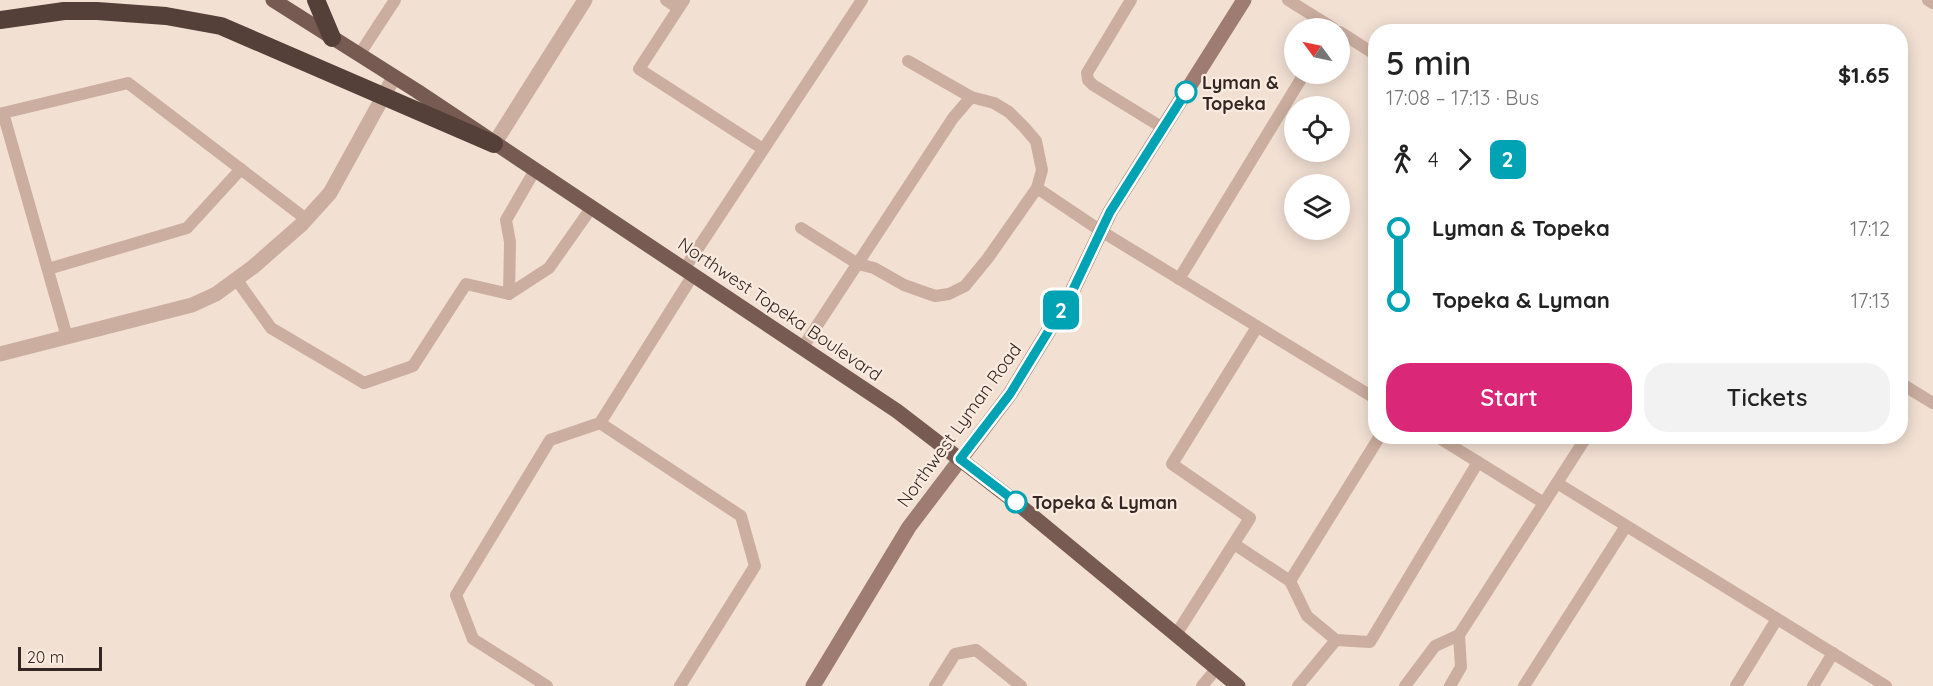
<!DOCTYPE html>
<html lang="en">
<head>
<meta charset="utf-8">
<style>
  :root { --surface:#fff; --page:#f2f2f2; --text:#222; --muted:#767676; --accent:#db2777 }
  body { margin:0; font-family:Quicksand,sans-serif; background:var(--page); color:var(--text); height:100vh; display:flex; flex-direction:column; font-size:22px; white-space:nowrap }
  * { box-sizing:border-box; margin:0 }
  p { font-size:20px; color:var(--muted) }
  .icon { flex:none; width:33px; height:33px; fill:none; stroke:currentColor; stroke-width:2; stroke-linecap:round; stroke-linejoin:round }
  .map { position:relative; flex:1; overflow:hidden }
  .side { position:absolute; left:1368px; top:24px; width:540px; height:420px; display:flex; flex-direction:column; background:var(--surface); border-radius:24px; box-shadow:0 3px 15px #0003 }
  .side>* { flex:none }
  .badge { padding:0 12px; border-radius:9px; font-size:21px; line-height:39px }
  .needle { width:39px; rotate:303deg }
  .controls { position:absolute; left:1284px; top:18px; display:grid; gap:12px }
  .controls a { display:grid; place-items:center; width:66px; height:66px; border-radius:50%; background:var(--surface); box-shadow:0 3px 15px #0003; font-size:30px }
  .scale { position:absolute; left:18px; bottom:15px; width:84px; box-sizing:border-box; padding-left:6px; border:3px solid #342723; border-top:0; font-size:16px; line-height:21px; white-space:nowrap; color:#342723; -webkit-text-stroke:4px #faebe0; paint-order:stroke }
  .map>.badge { position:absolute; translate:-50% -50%; box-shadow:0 0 0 3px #fff }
  .legs { display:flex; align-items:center; gap:9px; height:66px; padding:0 18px; font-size:20px }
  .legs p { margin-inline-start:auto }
  .headline { display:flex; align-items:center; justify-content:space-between; height:102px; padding:0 18px }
  h1 { font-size:33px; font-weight:600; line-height:45px }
  .action { display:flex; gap:12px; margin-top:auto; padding:12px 18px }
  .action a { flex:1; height:69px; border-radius:24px; background:var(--accent); color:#fff; font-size:24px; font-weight:600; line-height:69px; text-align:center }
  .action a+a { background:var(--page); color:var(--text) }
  ul { padding:0 18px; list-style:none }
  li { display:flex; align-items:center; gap:21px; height:72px; font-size:22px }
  li i { display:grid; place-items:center; width:9px; height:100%; margin:0 8px; background:currentColor }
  li i::after { content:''; width:15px; height:15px; margin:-8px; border:4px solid; border-radius:50%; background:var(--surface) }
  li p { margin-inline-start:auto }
  li:first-child i { background:linear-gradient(#0000 50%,currentColor 0) }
  li:last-child i { background:linear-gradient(currentColor 50%,#0000 0) }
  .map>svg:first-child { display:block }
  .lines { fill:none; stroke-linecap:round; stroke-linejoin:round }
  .lane { stroke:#cbae9f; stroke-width:12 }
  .street { stroke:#cbae9f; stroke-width:15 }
  .secondary { stroke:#9e7c71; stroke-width:15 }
  .primary { stroke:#775b53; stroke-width:15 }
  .highway { stroke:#553f39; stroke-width:18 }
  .line-1-casing { stroke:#fff; stroke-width:14 }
  .line-1 { stroke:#00a3b4; stroke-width:9 }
  .stop-1-dot { fill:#fff; stroke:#00a3b4; stroke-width:3 }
  .labels { text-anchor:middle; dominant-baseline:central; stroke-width:4.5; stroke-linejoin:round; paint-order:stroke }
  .stop-label { font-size:18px; font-weight:bold; fill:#342723; stroke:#faebe0; text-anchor:start }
  .street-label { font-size:18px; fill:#342723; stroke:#faebe0 }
</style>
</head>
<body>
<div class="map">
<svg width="1933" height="686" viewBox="0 0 1933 686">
  <rect width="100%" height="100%" fill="#f2e0d3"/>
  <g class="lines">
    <g class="lane">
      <path d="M666,0L678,8"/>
      <path d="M684,0L639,69L763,149"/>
      <path d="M1131,0L1087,73L1088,80L1093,85L1163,128"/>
      <path d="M1288,0L1333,28"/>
      <path d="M1928,0L1933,3"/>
      <path d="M1340,32L1376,55"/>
      <path d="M359,55L395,0"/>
      <path d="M1037,188L1101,231L1376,399"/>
      <path d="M801,228L858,264L874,268L904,285L935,296L949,294L965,286L988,258L1037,188L1042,170L1036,141L1024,127L1009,112L994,103L971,97L908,61"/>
      <path d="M685,268L862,0"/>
      <path d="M48,269L187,228L241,169"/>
      <path d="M236,279L271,328L364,383L413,366L466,284L509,294L549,268L592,207"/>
      <path d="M1179,279L1304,74"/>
      <path d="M509,294L510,242L506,220L535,170"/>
      <path d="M67,337L3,113L128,83L306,219"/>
      <path d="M803,347L953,118L971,97"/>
      <path d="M1900,383L1933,403"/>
      <path d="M600,423L741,516L755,566L680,686"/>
      <path d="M1557,483L1886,686"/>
      <path d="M1544,503L1587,436"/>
      <path d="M1234,544L1290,581"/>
      <path d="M1177,633L1250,518L1172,464L1257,327"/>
      <path d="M1336,640L1307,616L1290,581L1380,436"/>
      <path d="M547,686L473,639L456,595L550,440L600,423L693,275"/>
      <path d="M935,686L955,654L976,650L1021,686"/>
      <path d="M1202,686L1217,668"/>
      <path d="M1298,686L1336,640L1370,642L1478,462"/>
      <path d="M1405,686L1435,646L1459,635L1544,503L1436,436"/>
      <path d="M1450,686L1461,667L1459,635"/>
      <path d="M1524,686L1626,526"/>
      <path d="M1736,686L1777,619"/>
      <path d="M1813,686L1833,653"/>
    </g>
    <g class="street">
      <path d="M494,144L585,0"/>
      <path d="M0,354L192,305L216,294L253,267L302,224L330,193L394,77"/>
    </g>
    <path class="secondary" d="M813,686L909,527L1010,394L1070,296L1110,212L1244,0"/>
    <path class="primary" d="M273,0L417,91L897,411L1018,504L1238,686"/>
    <g class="highway">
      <path d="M316,0L332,38"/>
      <path d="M0,20L64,11H97L166,16L221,26L494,144"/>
    </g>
  </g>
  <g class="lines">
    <defs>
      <path id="line-1" d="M1016,502L960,459L1010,394L1070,296L1110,212L1186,92"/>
    </defs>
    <use href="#line-1" class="line-1-casing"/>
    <use href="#line-1" class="line-1"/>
  </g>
  <g class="stop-1-dot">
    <circle cx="1186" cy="92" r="10"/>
    <circle cx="1016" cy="502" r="10"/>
  </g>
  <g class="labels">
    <g class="stop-label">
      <text x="1202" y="82">Lyman &amp;<tspan x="1202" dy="21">Topeka</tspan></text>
      <text x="1032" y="502">Topeka &amp; Lyman</text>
    </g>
    <g class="street-label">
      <text transform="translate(780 309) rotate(34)">Northwest Topeka Boulevard</text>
      <text transform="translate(959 425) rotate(-54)">Northwest Lyman Road</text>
    </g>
  </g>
</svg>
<div class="controls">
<a><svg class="needle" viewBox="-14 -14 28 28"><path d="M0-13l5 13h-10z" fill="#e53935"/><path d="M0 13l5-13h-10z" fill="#767676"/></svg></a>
<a><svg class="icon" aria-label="locate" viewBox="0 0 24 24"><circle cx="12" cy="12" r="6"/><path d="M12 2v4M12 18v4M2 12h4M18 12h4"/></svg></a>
<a><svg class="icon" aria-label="layers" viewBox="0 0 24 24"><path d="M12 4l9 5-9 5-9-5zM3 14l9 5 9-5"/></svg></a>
</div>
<div class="scale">20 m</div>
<b class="badge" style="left:1061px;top:310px;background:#00a3b4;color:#fff">2</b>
<section class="side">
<div class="headline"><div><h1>5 min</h1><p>17:08 – 17:13 · Bus</p></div><b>$1.65</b></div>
<div class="legs"><svg class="icon" aria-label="walk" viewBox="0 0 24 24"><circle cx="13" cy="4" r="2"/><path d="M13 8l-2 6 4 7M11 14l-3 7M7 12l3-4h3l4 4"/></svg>4<svg class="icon" aria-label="forward" viewBox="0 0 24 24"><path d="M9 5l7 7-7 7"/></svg><b class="badge" style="background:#00a3b4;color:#fff">2</b></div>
<ul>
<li><i style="color:#00a3b4"></i><b>Lyman &amp; Topeka</b><p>17:12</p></li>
<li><i style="color:#00a3b4"></i><b>Topeka &amp; Lyman</b><p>17:13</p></li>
</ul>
<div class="action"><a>Start</a><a>Tickets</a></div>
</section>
</div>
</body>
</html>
